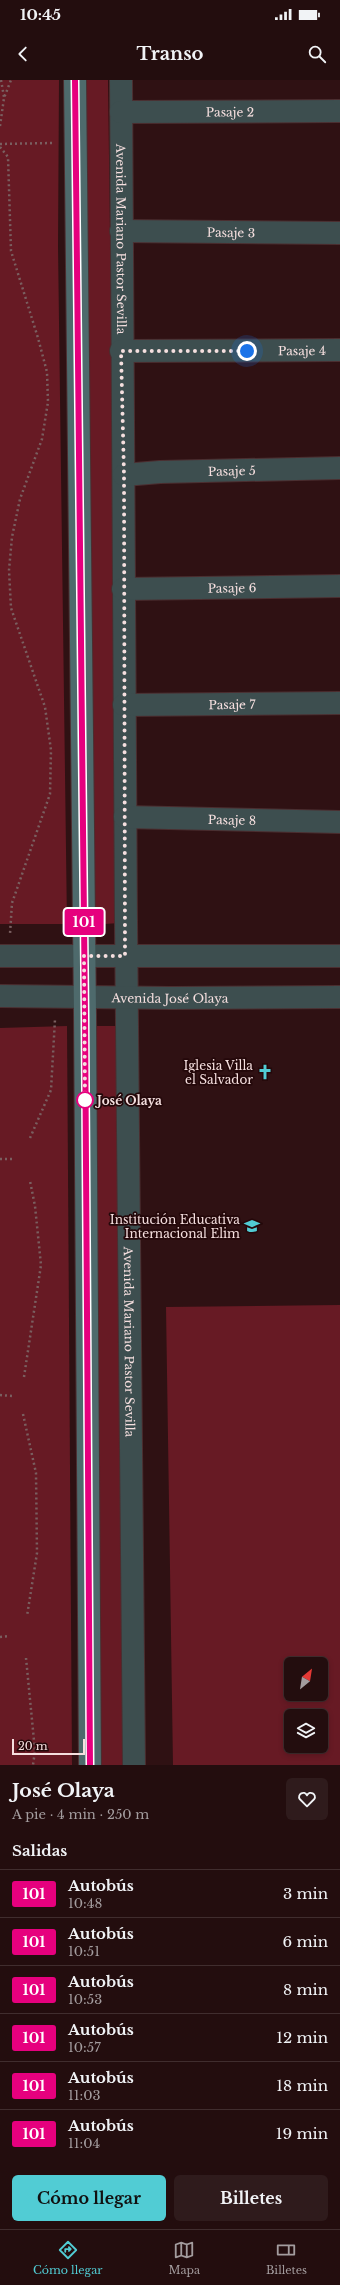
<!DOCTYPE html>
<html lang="es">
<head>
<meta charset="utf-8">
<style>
  :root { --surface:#230d0e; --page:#2f1b1c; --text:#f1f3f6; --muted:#a39c9e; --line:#402d2e; --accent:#51ccd4 }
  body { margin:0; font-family:"Libre Baskerville",serif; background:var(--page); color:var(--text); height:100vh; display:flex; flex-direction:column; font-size:15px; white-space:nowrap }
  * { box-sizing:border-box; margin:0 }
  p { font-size:13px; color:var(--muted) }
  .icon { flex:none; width:22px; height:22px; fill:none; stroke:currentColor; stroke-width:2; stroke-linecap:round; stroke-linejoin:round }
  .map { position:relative; height:1685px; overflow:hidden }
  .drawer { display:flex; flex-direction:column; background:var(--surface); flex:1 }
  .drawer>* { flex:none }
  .badge { padding:0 8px; border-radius:3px; font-size:14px; line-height:26px }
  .needle { width:26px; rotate:30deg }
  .buttons { position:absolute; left:284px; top:1577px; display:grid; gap:8px }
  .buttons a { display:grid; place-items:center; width:44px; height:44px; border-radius:6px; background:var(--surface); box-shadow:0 2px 6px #0003,0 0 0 1px var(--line); font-size:20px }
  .scale { position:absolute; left:12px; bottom:10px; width:73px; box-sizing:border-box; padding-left:4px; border:2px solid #f5dfdf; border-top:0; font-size:11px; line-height:14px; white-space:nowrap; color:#f5dfdf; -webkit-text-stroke:3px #24080a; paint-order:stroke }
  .you { position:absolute; width:20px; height:20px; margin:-10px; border:3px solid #fff; border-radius:50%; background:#1a73e8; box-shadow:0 0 0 6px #1a73e833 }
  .map>.badge { position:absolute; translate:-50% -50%; box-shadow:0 0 0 2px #fff }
  h2 { padding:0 12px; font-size:15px; line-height:36px }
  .round { display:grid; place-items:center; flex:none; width:42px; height:42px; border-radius:6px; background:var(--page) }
  .overview { display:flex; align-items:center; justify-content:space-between; height:68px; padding:0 12px }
  h1 { font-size:19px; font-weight:800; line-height:30px }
  .primary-button { display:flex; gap:8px; margin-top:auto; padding:8px 12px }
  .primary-button a { flex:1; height:46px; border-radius:6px; background:var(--accent); color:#111; font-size:16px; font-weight:800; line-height:46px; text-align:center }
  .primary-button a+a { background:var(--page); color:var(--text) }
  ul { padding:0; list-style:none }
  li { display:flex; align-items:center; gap:12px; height:48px; padding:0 12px; border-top:1px solid var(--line) }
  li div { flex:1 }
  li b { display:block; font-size:15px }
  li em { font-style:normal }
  li .badge { min-width:44px; font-weight:700; text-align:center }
  .status { display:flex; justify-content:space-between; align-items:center; height:28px; padding:0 20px; background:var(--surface); direction:ltr }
  .status svg { height:11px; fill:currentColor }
  header { display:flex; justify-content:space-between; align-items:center; height:52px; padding:0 12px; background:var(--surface); font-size:18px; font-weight:800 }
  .tab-bar { display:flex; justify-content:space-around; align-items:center; height:56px; border-top:1px solid var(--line); background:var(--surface); font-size:11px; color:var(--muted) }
  .tab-bar a { display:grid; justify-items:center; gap:2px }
  .tab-bar .on { color:var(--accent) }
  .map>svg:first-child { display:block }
  .green { fill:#671a24; fill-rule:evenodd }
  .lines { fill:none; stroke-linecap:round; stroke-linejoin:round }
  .street-casing { stroke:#4b2e30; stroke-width:24 }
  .secondary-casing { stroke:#4b2e30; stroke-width:24 }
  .path { stroke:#7a5f60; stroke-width:2.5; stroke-dasharray:2 3; stroke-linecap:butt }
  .street { stroke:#3d4e4f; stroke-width:22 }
  .secondary { stroke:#4e6a6c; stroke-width:22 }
  .line-casing { stroke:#fff; stroke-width:9 }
  .line { stroke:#e6007e; stroke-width:6 }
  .walk { stroke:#f5dfdf; stroke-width:4; stroke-dasharray:0 7.2 }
  .stop-dot { fill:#fff; stroke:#e6007e; stroke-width:2 }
  .labels { text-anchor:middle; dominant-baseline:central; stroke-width:3.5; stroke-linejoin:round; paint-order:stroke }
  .street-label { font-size:12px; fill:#f5dfdf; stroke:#24080a }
  .poi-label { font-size:12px; fill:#f5dfdf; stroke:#24080a; text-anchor:end }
  .stop-label { font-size:12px; font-weight:bold; fill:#f5dfdf; stroke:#24080a; text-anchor:start }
</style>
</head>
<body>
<div class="status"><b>10:45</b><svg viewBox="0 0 49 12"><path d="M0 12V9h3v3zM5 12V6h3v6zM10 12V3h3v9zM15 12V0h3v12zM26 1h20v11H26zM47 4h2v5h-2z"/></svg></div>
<header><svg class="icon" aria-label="back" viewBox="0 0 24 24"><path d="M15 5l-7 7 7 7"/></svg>Transo<svg class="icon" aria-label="search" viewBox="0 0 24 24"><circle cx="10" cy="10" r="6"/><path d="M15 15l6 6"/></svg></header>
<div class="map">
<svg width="340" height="1685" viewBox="0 0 340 1685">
  <rect width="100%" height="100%" fill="#2f1113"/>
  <g class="green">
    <path d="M0,0H59L58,166L67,844H0Z"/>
    <path d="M85,0H108L119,843L91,845Z"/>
    <path d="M67,946L72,1685H0V948Z"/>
    <path d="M93,946H119L125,1685H99Z"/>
    <path d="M340,1225V1685H173L166,1227ZM291,1584H321V1614H291ZM291,1636H321V1666H291Z"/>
  </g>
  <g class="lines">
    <defs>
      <g id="street">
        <path id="s1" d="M121,0C123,562 128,1123 134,1685"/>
        <path id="s2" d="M121,32L340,31"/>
        <path id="s3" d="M121,151L340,153"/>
        <path id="s4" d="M121,271L340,270"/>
        <path id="s5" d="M124,395L160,392L340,388"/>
        <path id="s6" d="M123,509L340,506"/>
        <path id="s7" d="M124,625L340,623"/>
        <path id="s8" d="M125,737L340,742"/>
        <path d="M0,876H340"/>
        <path id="s9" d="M0,916L171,918L340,917"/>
      </g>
      <path id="secondary" d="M75,0L85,935L90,1685"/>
    </defs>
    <use href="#street" class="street-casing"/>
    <use href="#secondary" class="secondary-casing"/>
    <g class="path">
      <path d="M1,0L4,17"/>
      <path d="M0,46L4,18L11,0"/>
      <path d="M0,64L53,63"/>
      <path d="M0,67L8,77L11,171L38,258L47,292L48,322L42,359L20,419L12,457L9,490L11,528L45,627L51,670L50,714L12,823L10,854"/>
      <path d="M30,1058L51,1010L55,939"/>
      <path d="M0,1079H13"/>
      <path d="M24,1297L41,1185L35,1126L30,1101"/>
      <path d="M0,1315L13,1316"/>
      <path d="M23,1334L36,1393L37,1473L27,1536"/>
      <path d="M0,1557L10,1556"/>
      <path d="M26,1578L35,1671L33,1685"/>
    </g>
    <use href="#street" class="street"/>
    <use href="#secondary" class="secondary"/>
  </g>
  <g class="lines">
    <defs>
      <path id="line" d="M75,0L85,934L90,1685"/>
    </defs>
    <use href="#line" class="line-casing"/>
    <use href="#line" class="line"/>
    <path class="walk" d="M85,1020L84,876H125L124,395L121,271H247"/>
  </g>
  <defs>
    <symbol id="church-bare" viewBox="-9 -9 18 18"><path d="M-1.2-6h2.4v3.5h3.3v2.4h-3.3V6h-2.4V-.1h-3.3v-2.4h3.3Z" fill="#51ccd4" stroke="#24080a" stroke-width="2.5" paint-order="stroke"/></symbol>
    <symbol id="school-bare" viewBox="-9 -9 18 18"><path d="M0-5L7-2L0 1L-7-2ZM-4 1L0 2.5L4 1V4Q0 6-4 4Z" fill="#51ccd4" stroke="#24080a" stroke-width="2.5" paint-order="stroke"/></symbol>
  </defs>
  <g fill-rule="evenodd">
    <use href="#church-bare" x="254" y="981" width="22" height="22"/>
    <use href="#school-bare" x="241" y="1135" width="22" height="22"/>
  </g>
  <circle class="stop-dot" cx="85" cy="1020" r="8"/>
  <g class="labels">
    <g class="street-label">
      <text stroke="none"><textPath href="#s2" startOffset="109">Pasaje 2</textPath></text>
      <text stroke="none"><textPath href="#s3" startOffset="110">Pasaje 3</textPath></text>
      <text stroke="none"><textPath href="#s1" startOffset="159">Avenida Mariano Pastor Sevilla</textPath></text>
      <text stroke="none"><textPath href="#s4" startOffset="181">Pasaje 4</textPath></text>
      <text stroke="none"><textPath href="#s5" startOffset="108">Pasaje 5</textPath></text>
      <text stroke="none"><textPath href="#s6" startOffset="109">Pasaje 6</textPath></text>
      <text stroke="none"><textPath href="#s7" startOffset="108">Pasaje 7</textPath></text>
      <text stroke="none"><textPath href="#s8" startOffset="107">Pasaje 8</textPath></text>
      <text stroke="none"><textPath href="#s9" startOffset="170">Avenida José Olaya</textPath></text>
      <text stroke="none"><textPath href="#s1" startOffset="1262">Avenida Mariano Pastor Sevilla</textPath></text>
    </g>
    <g class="poi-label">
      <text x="253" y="985">Iglesia Villa<tspan x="253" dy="14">el Salvador</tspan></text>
      <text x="240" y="1139">Institución Educativa<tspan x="240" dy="14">Internacional Elim</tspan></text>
    </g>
    <g class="stop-label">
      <text x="97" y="1020">José Olaya</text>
    </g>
  </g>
</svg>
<div class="buttons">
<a><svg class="needle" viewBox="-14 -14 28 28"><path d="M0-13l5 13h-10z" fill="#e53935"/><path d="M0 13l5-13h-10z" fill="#a39c9e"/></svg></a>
<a><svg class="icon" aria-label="layers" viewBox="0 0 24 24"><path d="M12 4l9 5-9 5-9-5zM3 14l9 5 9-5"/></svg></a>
</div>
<div class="scale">20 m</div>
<div class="you" style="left:247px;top:271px"></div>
<b class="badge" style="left:84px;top:842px;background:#e6007e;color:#fff">101</b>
</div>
<section class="drawer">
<div class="overview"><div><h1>José Olaya</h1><p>A pie · 4 min · 250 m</p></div><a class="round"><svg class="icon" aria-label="heart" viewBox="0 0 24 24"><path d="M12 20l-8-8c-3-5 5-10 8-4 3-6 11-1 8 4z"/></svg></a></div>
<h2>Salidas</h2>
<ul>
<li><span class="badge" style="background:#e6007e;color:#fff">101</span><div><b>Autobús</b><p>10:48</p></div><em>3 min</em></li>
<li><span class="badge" style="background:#e6007e;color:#fff">101</span><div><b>Autobús</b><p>10:51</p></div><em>6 min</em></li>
<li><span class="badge" style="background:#e6007e;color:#fff">101</span><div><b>Autobús</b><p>10:53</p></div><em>8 min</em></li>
<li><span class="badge" style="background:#e6007e;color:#fff">101</span><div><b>Autobús</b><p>10:57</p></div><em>12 min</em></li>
<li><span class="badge" style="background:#e6007e;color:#fff">101</span><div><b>Autobús</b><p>11:03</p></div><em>18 min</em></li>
<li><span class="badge" style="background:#e6007e;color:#fff">101</span><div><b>Autobús</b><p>11:04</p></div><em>19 min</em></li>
</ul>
<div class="primary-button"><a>Cómo llegar</a><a>Billetes</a></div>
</section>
<nav class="tab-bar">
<a class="on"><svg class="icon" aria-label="directions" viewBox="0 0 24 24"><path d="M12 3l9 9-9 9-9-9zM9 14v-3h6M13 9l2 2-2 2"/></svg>Cómo llegar</a>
<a><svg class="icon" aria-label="map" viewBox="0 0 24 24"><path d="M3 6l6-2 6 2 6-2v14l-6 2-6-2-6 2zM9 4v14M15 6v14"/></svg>Mapa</a>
<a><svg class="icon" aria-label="tickets" viewBox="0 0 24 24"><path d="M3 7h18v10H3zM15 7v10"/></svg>Billetes</a>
</nav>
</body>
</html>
